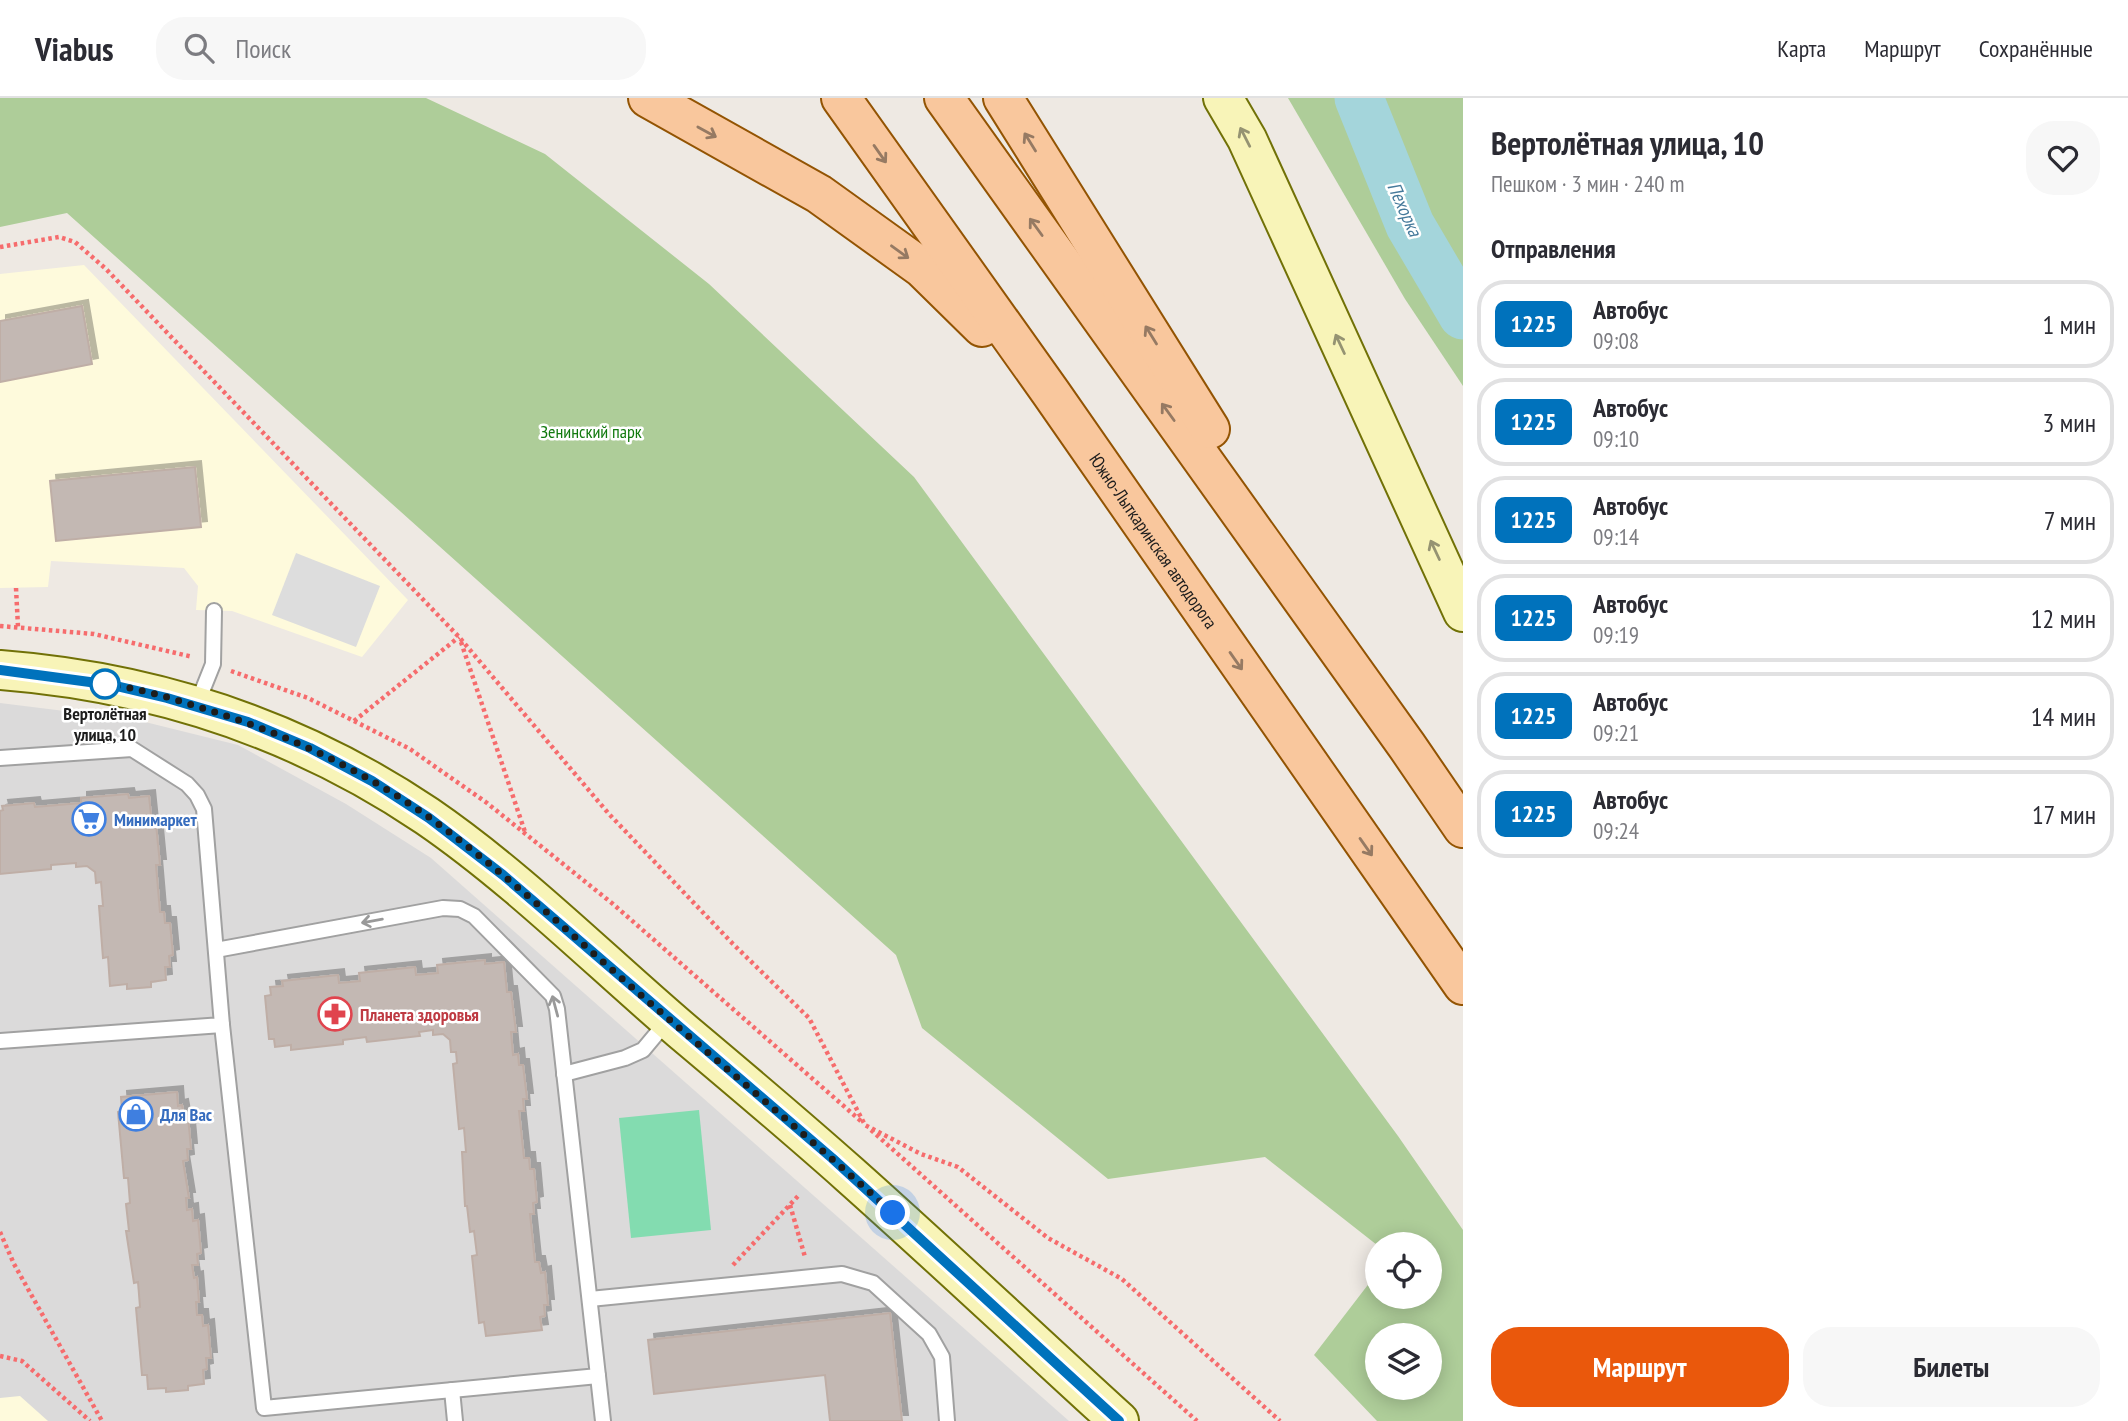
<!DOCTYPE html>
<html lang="ru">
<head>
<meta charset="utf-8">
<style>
  :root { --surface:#fff; --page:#f7f7f7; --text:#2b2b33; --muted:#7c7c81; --line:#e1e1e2; --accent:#ea580c }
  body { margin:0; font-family:"PT Sans Narrow",sans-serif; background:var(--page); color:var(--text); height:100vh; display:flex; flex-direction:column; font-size:26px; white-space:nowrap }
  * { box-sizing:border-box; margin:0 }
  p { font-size:23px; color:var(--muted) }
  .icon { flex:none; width:38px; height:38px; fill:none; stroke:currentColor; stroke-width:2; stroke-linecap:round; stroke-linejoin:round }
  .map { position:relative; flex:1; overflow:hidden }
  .drawer { display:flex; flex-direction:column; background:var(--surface); width:665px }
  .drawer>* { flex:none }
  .badge { padding:0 14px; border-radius:10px; font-size:24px; line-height:46px }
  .fabs { position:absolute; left:1365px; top:1134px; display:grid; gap:14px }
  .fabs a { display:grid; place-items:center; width:77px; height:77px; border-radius:50%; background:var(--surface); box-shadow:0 4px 18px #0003; font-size:35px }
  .you { position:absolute; width:35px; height:35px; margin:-18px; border:5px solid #fff; border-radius:50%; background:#1a73e8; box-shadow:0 0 0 10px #1a73e833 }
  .map>.badge { position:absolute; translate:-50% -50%; box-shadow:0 0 0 4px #fff }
  h2 { padding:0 28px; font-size:26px; line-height:63px }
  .round { display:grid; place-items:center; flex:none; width:74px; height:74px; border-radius:28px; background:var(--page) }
  .summary { display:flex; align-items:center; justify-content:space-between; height:119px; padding:0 28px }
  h1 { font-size:33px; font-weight:700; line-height:52px }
  .button { display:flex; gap:14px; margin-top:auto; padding:14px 28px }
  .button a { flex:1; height:80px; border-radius:28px; background:var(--accent); color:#fff; font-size:28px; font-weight:700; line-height:80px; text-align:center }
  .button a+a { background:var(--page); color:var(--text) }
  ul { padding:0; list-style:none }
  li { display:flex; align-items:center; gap:21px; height:88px; margin:0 14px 10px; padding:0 14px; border:4px solid var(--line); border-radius:28px }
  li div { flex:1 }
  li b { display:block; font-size:26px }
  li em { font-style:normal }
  li .badge { min-width:77px; font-weight:700; text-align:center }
  header { display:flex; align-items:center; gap:42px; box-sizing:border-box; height:98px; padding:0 35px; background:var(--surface); border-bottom:2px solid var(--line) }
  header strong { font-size:33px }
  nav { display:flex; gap:38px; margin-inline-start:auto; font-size:24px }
  .search { width:490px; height:63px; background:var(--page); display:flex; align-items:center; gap:18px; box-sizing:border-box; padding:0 24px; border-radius:28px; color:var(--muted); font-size:26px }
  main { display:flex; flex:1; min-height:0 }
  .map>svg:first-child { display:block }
  .residential { fill:#dbdada }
  .education { fill:#fefadc }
  .forest { fill:#aecd99; fill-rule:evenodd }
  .pitch { fill:#83dcb0 }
  .parking { fill:#ddd }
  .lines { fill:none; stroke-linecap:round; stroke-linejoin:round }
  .river { stroke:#a4d5db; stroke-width:49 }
  .building { fill:#c3b8b3; stroke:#bfaea6; stroke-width:2; filter:url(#shadow) }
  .lane-casing { stroke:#a1a1a1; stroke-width:18 }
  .secondary-casing { stroke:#717107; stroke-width:42 }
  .primary-casing { stroke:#935403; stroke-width:42 }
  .path { stroke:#f66c6d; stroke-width:4.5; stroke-dasharray:3.5 3.5; stroke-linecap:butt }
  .lane { stroke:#fff; stroke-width:14 }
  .secondary { stroke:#f8f4b8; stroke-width:38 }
  .primary { stroke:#f9c79d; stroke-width:38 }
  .oneway { stroke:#967a63 }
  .oneway2 { stroke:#959372 }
  .oneway3 { stroke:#999 }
  .line-casing { stroke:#fff; stroke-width:16 }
  .line { stroke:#0072bc; stroke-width:10 }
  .walk { stroke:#1d1d1d; stroke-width:7; stroke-dasharray:0 12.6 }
  .stop-dot { fill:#fff; stroke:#0072bc; stroke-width:3.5 }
  .labels { text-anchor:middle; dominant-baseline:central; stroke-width:5; stroke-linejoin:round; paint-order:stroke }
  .park-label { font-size:18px; fill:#11790e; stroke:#fff }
  .street-label { font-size:18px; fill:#1d1d1d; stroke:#fff }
  .stop-label { font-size:18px; font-weight:bold; fill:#1d1d1d; stroke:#fff }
  .shop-label { font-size:18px; font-weight:bold; fill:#366cbe; stroke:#fff; text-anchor:start }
  .health-label { font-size:18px; font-weight:bold; fill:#be3a42; stroke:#fff; text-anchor:start }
  .water-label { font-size:19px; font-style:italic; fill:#467a9b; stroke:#fff }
</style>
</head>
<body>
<header>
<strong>Viabus</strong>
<div class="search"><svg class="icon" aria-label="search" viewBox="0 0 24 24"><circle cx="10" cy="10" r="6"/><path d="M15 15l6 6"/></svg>Поиск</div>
<nav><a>Карта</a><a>Маршрут</a><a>Сохранённые</a></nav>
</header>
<main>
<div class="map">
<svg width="1463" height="1323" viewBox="0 0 1463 1323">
  <defs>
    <filter id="shadow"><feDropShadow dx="6" dy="-6" stdDeviation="0" flood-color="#0004"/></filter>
  </defs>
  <rect width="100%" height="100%" fill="#eee9e3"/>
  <path class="residential" d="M0,605L137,622L238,647L346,706L431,760L1069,1323H0Z"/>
  <g class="education">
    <path d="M84,167L408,502L362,559L232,513L196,512L198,488L184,470L51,463L48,489L0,490V176Z"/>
    <path d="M20,1298L48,1323H0V1300Z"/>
  </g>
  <g class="forest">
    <path d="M0,0H426L545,56L709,186L914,379L1398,1038L1463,1132V1323H1377L1314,1257L1377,1175V1199H1430V1146L1377,1147L1265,1059L1108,1081L922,930L896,857L67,115L0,129ZM1377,1237H1430V1290H1377Z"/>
    <path d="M1288,0H1463V288L1405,201Z"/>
  </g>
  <path class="pitch" d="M699,1012L711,1132L631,1140L619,1020Z"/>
  <path class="parking" d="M296,455L380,488L356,549L272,517Z"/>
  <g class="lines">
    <path class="river" d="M1359,0L1410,127L1463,217"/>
  </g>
  <g class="building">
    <path d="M82,208L92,266L0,284V223Z"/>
    <path d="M195,369L201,429L56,443L50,383Z"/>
    <path d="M128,696L129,700L149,698L152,727L156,726L160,767H156L160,814H164L165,825H170L173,857L169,858L170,869H165L166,882L151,884V889L127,891V886L110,888L108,859L103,860L99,808H103L101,784L96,785L95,774L87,768L76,769V765L51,767V771L0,776V713L3,712L2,708L34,705L35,709L81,705V700Z"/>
    <path d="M485,862V866L504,864L507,894H511L516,934H511L513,957L518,956L519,967H523L527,1001H523L524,1013H519L524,1060H529L530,1071H534L537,1104L533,1105L534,1116H530L535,1164H539L541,1175L545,1174L548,1207H544L545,1218L540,1219L542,1232L486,1238L484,1224L479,1225L472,1158L477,1157L474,1133L470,1134L467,1108H465L462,1054H466L464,1030L459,1031L453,966L457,965L456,954H451L450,942L443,936L433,937V932L419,934L420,938L393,941L367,944L366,939L343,942V946L291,952V947L275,949L274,941H269L265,898L271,897L270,889L283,888L282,883L338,877L339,885L360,883L359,875L415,869L416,877L438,875L437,867Z"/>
    <path d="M177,994L178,1008L182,1007L184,1018H188L191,1051H187L188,1062L183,1063L189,1100H186L187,1112L192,1111L193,1123L198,1122L201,1155L197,1156L198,1167H192L194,1180L197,1179L199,1204H196L197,1217H202L203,1228L208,1227L211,1260H206L207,1271L203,1272L204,1286L188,1288V1292L166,1294V1290L148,1291L147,1277H142L136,1210L140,1209L138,1184L134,1185L126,1133H129L126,1106L130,1105L128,1080H124L118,1014L122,1013L121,999Z"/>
    <path d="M890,1215L902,1323H830L825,1277L654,1296L648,1242Z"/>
  </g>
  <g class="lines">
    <defs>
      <g id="lane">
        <path d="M197,606L213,566L214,513"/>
        <path d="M0,660L132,651L187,686L197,697L204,711L222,927L0,943"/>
        <path d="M216,852L443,810L460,811L474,818L553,898L557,911L598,1278L264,1310L222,927"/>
        <path d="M564,976L625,960L643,952L668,922"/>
        <path d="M590,1201L842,1176L873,1185L929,1236L942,1259L947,1323"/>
        <path d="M598,1278L603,1323"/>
        <path d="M452,1292L455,1323"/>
      </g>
      <g id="secondary">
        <path d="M1223,0L1247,41L1463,514"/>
        <path d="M0,572C155,584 298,631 427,718C516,779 598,861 681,932C737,979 794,1027 849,1076C940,1157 1029,1241 1119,1323"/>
      </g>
      <g id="primary">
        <path d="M648,0L819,96L922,170L982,229"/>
        <path id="s1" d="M841,0L1051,295L1463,887"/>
        <path d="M944,0L1407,648L1463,730"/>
        <path d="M1003,0L1210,331"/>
      </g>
    </defs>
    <use href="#lane" class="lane-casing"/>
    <use href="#secondary" class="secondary-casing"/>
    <use href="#primary" class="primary-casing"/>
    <g class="path">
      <path d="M0,149L59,139L75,144L106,171L459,539L609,716L733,846L809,920L865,1027L921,1056L958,1069L1048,1140L1122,1181L1280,1323"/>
      <path d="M16,490L18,529"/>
      <path d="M0,528L94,536L193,559"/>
      <path d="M461,544L525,734"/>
      <path d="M231,573L308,600L410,651L487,705L613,806L862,1024"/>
      <path d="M354,623L459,539"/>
      <path d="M871,1032L1197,1323"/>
      <path d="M790,1107L805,1159"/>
      <path d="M0,1134L14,1166L102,1323"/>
      <path d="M733,1167L800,1096"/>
      <path d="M0,1258L22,1263L90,1323"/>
    </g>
    <use href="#lane" class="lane"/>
    <use href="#secondary" class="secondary"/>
    <use href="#primary" class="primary"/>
  </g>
  <defs><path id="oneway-shaft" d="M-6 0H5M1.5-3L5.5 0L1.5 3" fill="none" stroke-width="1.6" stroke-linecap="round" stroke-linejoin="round" transform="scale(1.75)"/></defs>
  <g class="oneway">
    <use href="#oneway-shaft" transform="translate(707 34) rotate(29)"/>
    <use href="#oneway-shaft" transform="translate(1030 44) rotate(-122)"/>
    <use href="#oneway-shaft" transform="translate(880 56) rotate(55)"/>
    <use href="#oneway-shaft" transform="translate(1036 129) rotate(-126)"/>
    <use href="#oneway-shaft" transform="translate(900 154) rotate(36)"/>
    <use href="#oneway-shaft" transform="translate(1151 237) rotate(-122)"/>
    <use href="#oneway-shaft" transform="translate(1168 314) rotate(-126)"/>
    <use href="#oneway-shaft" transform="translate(1236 563) rotate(55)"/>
    <use href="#oneway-shaft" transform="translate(1366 749) rotate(55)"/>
  </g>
  <g class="oneway2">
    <use href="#oneway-shaft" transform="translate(1245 39) rotate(-117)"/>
    <use href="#oneway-shaft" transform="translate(1340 246) rotate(-115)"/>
    <use href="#oneway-shaft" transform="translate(1435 452) rotate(-115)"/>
  </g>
  <g class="oneway3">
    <use href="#oneway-shaft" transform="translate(372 823) rotate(170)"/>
    <use href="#oneway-shaft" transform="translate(555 908) rotate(-105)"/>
  </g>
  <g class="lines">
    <defs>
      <path id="line" d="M0,572L112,587L167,600L248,624L310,650L372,683L429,720L503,777L832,1060L1119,1323"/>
    </defs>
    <use href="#line" class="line-casing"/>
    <use href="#line" class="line"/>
    <path class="walk" d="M105,586C140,590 174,601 208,612C286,636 363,672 430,720C507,776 577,842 649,904C730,974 813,1043 893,1115"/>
  </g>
  <defs>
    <symbol id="supermarket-ring" viewBox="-11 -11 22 22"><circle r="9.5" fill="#fff" stroke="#3f7fe0" stroke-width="1.5"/><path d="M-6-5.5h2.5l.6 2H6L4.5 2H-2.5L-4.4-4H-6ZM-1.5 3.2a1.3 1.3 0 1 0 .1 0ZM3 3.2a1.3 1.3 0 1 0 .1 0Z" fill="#3f7fe0"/></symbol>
    <symbol id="pharmacy-ring" viewBox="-11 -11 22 22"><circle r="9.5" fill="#fff" stroke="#e0444e" stroke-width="1.5"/><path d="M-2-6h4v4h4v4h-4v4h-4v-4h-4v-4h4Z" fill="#e0444e"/></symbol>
    <symbol id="shop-ring" viewBox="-11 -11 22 22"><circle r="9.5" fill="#fff" stroke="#3f7fe0" stroke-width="1.5"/><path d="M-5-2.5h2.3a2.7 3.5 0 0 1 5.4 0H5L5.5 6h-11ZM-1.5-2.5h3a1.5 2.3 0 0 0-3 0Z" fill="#3f7fe0"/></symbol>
  </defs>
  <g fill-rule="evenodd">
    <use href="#supermarket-ring" x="70" y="702" width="38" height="38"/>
    <use href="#pharmacy-ring" x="316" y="897" width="38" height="38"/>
    <use href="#shop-ring" x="117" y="997" width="38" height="38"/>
  </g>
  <circle class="stop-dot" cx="105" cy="586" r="14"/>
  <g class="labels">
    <g class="park-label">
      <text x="591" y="333">Зенинский парк</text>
    </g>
    <g class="street-label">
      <text stroke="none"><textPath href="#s1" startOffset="542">Южно-Лыткаринская автодорога</textPath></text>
    </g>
    <g class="stop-label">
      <text x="105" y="615">Вертолётная<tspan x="105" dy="21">улица, 10</tspan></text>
    </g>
    <g class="shop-label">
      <text x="114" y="721">Минимаркет</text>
      <text x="160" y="1016">Для Вас</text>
    </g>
    <g class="health-label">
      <text x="360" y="916">Планета здоровья</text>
    </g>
    <g class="water-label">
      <text transform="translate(1405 111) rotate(66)">Пехорка</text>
    </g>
  </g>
</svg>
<div class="fabs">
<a><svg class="icon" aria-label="locate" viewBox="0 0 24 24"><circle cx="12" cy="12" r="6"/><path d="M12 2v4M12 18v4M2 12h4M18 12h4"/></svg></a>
<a><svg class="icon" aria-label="layers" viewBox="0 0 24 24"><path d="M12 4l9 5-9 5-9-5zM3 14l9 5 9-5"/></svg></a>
</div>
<div class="you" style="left:893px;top:1115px"></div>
</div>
<section class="drawer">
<div class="summary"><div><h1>Вертолётная улица, 10</h1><p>Пешком · 3 мин · 240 m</p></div><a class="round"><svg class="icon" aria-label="heart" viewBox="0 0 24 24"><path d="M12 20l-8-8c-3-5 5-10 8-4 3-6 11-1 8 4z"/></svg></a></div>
<h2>Отправления</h2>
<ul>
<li><span class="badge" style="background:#0072bc;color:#fff">1225</span><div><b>Автобус</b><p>09:08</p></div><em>1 мин</em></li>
<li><span class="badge" style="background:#0072bc;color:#fff">1225</span><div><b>Автобус</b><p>09:10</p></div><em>3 мин</em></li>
<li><span class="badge" style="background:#0072bc;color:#fff">1225</span><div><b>Автобус</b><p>09:14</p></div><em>7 мин</em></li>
<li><span class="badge" style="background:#0072bc;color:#fff">1225</span><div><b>Автобус</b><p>09:19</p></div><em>12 мин</em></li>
<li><span class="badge" style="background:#0072bc;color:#fff">1225</span><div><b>Автобус</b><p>09:21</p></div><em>14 мин</em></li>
<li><span class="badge" style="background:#0072bc;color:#fff">1225</span><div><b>Автобус</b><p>09:24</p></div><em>17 мин</em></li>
</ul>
<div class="button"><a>Маршрут</a><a>Билеты</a></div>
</section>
</main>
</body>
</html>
